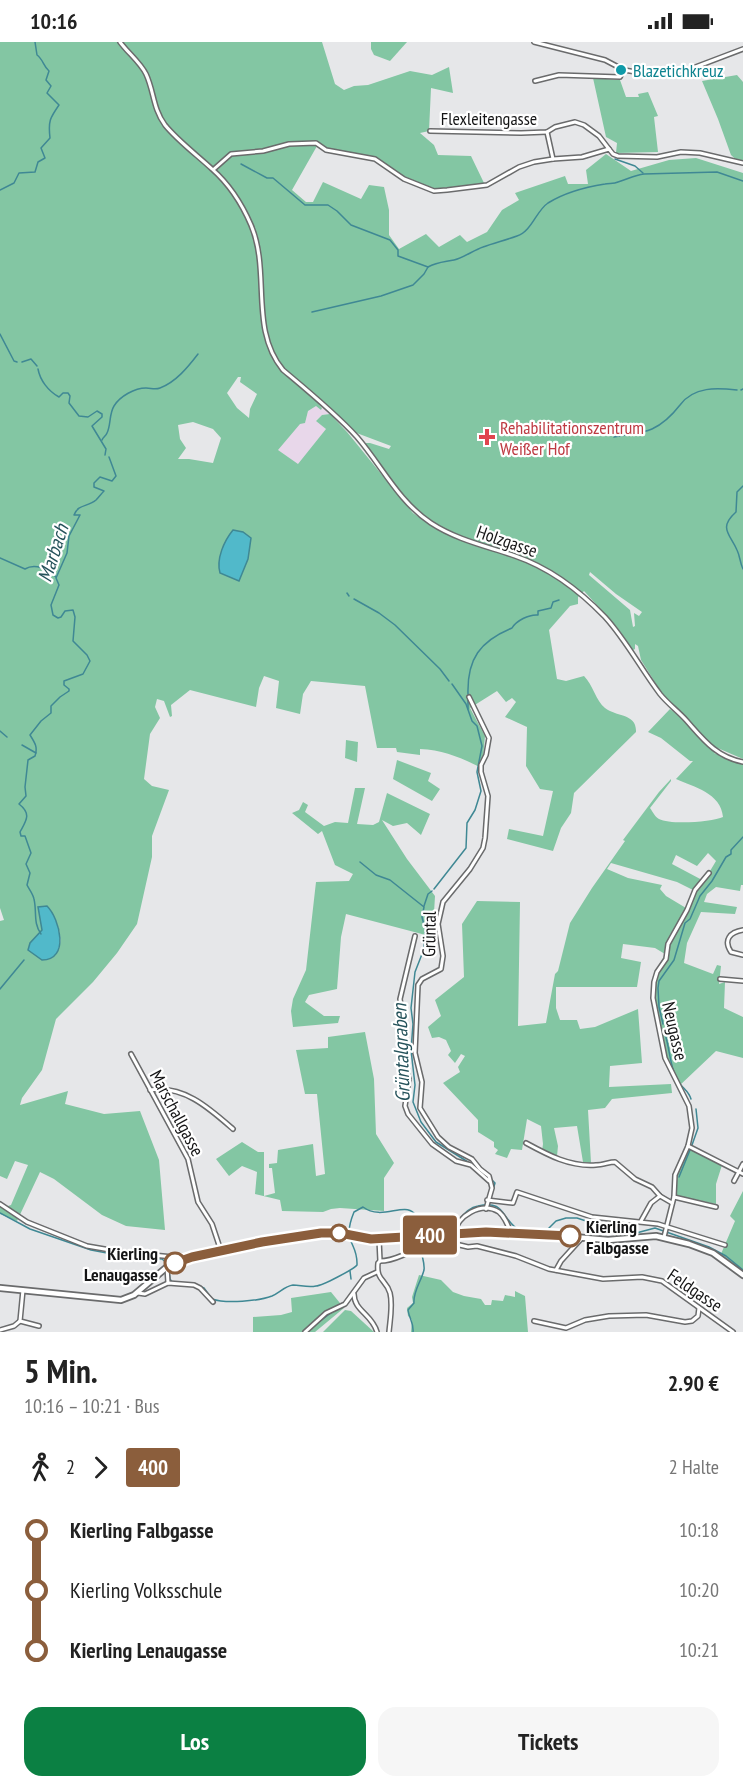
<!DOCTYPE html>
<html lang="de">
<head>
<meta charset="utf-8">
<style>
  :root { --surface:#fff; --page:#f6f6f6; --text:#222; --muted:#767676; --accent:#0b8043 }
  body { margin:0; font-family:"PT Sans Narrow",sans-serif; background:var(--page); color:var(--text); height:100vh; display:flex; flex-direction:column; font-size:22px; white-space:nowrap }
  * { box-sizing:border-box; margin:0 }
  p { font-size:20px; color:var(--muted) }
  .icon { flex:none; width:33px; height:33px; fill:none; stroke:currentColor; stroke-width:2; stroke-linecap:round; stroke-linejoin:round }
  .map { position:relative; height:1290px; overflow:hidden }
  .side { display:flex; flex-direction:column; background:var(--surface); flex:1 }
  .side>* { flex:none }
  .badge { padding:0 12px; border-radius:4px; font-size:21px; line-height:39px }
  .map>.badge { position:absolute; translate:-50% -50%; box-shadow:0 0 0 3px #fff }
  .legs { display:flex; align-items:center; gap:9px; height:66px; padding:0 24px; font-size:20px }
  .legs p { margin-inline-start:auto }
  .headline { display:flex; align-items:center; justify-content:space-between; height:102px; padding:0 24px }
  h1 { font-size:33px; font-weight:700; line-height:45px }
  .button { display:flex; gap:12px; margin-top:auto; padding:12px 24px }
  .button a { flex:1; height:69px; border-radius:18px; background:var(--accent); color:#fff; font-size:24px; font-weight:700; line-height:69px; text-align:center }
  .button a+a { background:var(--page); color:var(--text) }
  ul { padding:0 24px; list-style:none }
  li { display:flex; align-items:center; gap:21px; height:60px; font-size:22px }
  li i { display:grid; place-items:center; width:9px; height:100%; margin:0 8px; background:currentColor }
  li i::after { content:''; width:15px; height:15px; margin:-8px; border:4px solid; border-radius:50%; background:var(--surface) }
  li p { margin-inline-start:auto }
  li:first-child i { background:linear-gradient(#0000 50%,currentColor 0) }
  li:last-child i { background:linear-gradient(currentColor 50%,#0000 0) }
  .status { display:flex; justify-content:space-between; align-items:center; height:42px; padding:0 30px; background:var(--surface); direction:ltr }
  .status svg { height:16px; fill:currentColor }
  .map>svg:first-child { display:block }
  .industrial { fill:#e8d7ea }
  .green { fill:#83c6a3; fill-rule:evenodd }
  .water { fill:#51b9ca; stroke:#3f8894; stroke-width:1.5 }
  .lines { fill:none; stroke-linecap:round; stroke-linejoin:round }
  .stream { stroke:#3f8894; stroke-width:1.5 }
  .minor-casing { stroke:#6a6b6c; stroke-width:6 }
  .major-casing { stroke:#6a6b6c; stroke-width:8 }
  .minor { stroke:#fff; stroke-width:3 }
  .major { stroke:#fff; stroke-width:4.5 }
  .line-1-casing { stroke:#fff; stroke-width:14 }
  .line-1 { stroke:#8b5e3c; stroke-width:9 }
  .culture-dot { fill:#0f9aa8; stroke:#fff; stroke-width:2 }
  .health-dot { fill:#e0444e; stroke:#fff; stroke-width:2 }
  .stop-1-dot { fill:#fff; stroke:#8b5e3c; stroke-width:3 }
  .labels { text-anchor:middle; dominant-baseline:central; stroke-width:4.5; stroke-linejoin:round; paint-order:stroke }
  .culture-label { font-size:18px; fill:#0d838f; stroke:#fff; text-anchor:start }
  .street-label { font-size:18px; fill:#151516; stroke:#fff }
  .health-label { font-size:18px; fill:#be3a42; stroke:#fff; text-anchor:start }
  .stop-label { font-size:18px; font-weight:bold; fill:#151516; stroke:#fff; text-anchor:start }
  .water-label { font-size:20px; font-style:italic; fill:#25525a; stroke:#fff }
</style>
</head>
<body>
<div class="status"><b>10:16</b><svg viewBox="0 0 49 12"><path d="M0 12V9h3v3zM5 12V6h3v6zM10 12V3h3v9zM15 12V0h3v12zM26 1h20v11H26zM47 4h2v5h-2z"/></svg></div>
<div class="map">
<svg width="743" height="1290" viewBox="0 0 743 1290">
  <rect width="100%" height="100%" fill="#e6e7e9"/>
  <path class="industrial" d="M316,364L321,367L322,366L330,372L322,373L316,378L326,387L298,423L278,408L300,381H305L308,369Z"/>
  <g class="green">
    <path d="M0,0H322L335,42L344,48L354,44L368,43L410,29L432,33L449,25L453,51L431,46L429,89L420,91L434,103L438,113L471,114L484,141L435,147L401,133L375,117L317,104L292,148L306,160H313L323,140L361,157L369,143L384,145L389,168V193L399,207L426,192L439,205L460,193L467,200L487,190L502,168L519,158L515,151L565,134L568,142H588L586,128L606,112L631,129L669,118L696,116L743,131V717L713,704L663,653L641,618L638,604L635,602V607L633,608L616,584L584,549L578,555V562L570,564L549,588L557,637L566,639L584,634C593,643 596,659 605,666C616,675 637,671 636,690L574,751L571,771L561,786L553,809L507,797L509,787L543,794L553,749L540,747L526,724L527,685L505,675L516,660L512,656L506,660L497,649L470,666L485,694L482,726C461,716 444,708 420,707V713L397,710L396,706H377L365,644L311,639L303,652L300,672L276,666L279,639L264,634L259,646L256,665L190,648L171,663L172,674L170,675L164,659L157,657L155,665L160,676L150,692L144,737L152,744L169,748L152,794V815L137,882L117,911L93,940L56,977L42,1028L22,1056L20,1063L68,1049L65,1062L104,1072L140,1069L159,1118L165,1188L126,1184L102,1173L54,1137L40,1130L17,1179L0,1172V1163L5,1165L11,1163L28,1123L15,1119L7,1137L0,1134V879L4,878L0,866ZM238,335H241L240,340L257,352L250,367L249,376L237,366L227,351ZM318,358L354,390L391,404L389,407L370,401H365C385,430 404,459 433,480L431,484L413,471L347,390L330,372L322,373L316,379L326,387L298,422L278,408L300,382L305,381L308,369L316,364L321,368L322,366L317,360ZM193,380L213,387L221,396L213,421L189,417H178L186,406L180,397L178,383ZM590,530L616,552L642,570L639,574L634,571L635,584L633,585L630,568L589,533ZM47,864C55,873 64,894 59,906C58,910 53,914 50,917L38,865Z"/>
    <path d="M371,0H407L390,19L374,13L371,7Z"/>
    <path d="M737,33L743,40V124L731,113L718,77L702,39Z"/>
    <path d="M593,36L620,38L626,55H639L638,52L648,50L658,74L654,75L658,110L616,111L617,101L606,95Z"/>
    <path d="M670,667C687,679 698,698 715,710L714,711L743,722V843H741L740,849L716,845L707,852L704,860L737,865L735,872L701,870L687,901L684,921L713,932L717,923L721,924L719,942L725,940L724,966L743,975V1016L716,1009L678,1045C663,1020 650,967 654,938C655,929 661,921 665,912L655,906L623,902L621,916L641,920L637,945H556V966L560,978H577L580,987L595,985L638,967L642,1021L610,1024L609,1045L671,1042L672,1051L612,1057L605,1066L588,1068L591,1121L583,1120L577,1084L554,1086L558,1104L557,1114L542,1109L543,1102L541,1084L527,1077L522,1108L511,1107L507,1116L495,1112L498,1108L494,1105V1100L478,1090V1078L443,1041L460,1030L458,1025L465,1014L461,1012L455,1021L448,1013L451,1009L446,998L439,995L432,996L428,985L441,974L435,958L464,935L462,882L477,859L520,860L518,984L546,981L555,932L558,929L570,881L592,846L625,799L623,798L659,750L671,737V739L650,766C653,770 655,775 659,777C670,783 713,780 723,775C721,751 694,745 676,737L693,719H690L661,696L648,690ZM708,811L716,819L704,839L672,822L676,813L697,824ZM611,821L677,840L693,848L686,866L666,854L660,847L662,843L628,836L607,827Z"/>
    <path d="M346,698L358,700L357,720L345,716Z"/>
    <path d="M397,718L431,731L428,739L440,747L432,759L393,737Z"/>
    <path d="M355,746H365L357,782L373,783L379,780L387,751L430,772L421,793L407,781L393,784L382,778L407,817L435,854L434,871L437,896L346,872L341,895L337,947L309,953L305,960L324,974H340L338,981L293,985L291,969L293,957L306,928L316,840L349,839L353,832L335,823L322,789L318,792L292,771L299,768L303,760L308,763L305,770L324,784L335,780L348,781Z"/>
    <path d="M365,990L374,1037L376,1092L394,1121L384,1136V1169L340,1166L331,1167L323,1170L282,1169L280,1158L255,1152L257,1130L242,1124L229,1134L216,1117L242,1100L258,1110H264V1154L275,1151L272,1126H269V1122L277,1121L278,1108L313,1102L316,1134L325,1132L317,1052H305L296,1008L328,1006V995Z"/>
    <path d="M691,1107L722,1123L716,1142V1162L675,1153L678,1131L688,1108Z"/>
    <path d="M743,1149V1229L721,1212L735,1179L730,1174Z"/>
    <path d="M419,1233L441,1238L453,1250L464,1254L481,1257L485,1263H491L492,1258L503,1259L505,1253L515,1255V1249L525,1254L528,1290H411L412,1278L408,1274L407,1266L413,1261L412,1255Z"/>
    <path d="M331,1250L344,1266L315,1290H253V1275L281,1273L292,1270L291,1256Z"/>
    <path d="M345,1268L351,1269L374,1290H323Z"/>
  </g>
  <g class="water">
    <path d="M233,488L243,490L251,496L248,517L239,539L220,531C216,517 224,499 233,488Z"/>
    <path d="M47,864C60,877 70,918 42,918L28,908L30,901L42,888L38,865Z"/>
  </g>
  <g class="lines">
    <g class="stream">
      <path d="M615,117L635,124L643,131"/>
      <path d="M241,122L267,136H273L305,163H328L337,169L351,183L390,198L398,208V214L428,225C437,220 445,220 454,218C463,216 474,208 483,205C494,201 506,198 517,194C532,189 536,169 548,161C564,151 586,145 605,142C609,141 614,142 618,140C628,137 635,133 644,132L717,130L743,139"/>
      <path d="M0,148L14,141L19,131L35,130L38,120L45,116L41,106L50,96C48,79 50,76 59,63L47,51L51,44L46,38L49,29C43,24 43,17 37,13L35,0"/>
      <path d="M312,270L381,254L413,243L424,232L428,225"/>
      <path d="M0,292L14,319L17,320"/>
      <path d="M22,320L31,317L37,324"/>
      <path d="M38,327C40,338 48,349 59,355L63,351H68L70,354L69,361L79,374L88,375L97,369L102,372V375L92,384L106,407L105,413"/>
      <path d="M741,348L743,347"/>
      <path d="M614,395C626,392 641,392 652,387C663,382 673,372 680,363C694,344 717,346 737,348"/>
      <path d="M102,398C103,395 106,394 107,391C111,383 109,372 114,364C120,354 135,346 146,346C151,346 155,348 160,346C176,340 188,325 198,312"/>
      <path d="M743,444L737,450L736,470C718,486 730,492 737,508C740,514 740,521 743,527"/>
      <path d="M0,516L25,527C35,521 48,527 56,535"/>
      <path d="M347,551L349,554"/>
      <path d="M354,557L379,571L395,583L440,627L449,639"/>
      <path d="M468,652C467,617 480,599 512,586C516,579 529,572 538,573V569L551,566L553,560L559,558"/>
      <path d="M468,656V667"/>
      <path d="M0,689L7,695"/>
      <path d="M22,703L36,711"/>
      <path d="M360,820L376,833L390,838L424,865L422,875L425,887L424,907L415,930L411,966L413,982L411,1008L415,1043L413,1060L421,1080L436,1100L476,1125"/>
      <path d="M434,847L466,806L467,781L475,768L481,749L477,730L482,704L477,684L472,679L466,662L452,642"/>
      <path d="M424,864L428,852L432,849"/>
      <path d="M41,892C33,881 37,870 34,857C33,852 29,847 27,843L30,831L26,822L31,811L25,794H21L20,790C26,779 32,772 19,762L26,754L25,745L28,718L35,714C38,705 35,701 30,693L41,679L51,671V664L60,655L69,649V647L64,643V639L83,632L90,619L87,613L73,599L75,575L73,568L65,569L61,575L58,576L53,573L51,563L59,543L56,536L67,511L69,494L80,473H74C78,462 88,465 96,458C99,455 101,452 104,449L94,445V441L100,435L112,439L116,434L109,415"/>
      <path d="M0,947L24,918"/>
      <path d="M663,982L659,965L658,946L659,939L674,918L685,881L690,877L700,854L712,839L726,815L731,812V808L743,795"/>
      <path d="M665,992C670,1007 670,1029 680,1042C685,1048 689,1050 691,1057"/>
      <path d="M692,1103L698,1086L696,1067"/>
      <path d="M679,1135L690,1108"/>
      <path d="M491,1137L495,1141L492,1151"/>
      <path d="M0,1171L30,1187L91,1208L123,1214L162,1217L168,1222L170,1237L172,1240"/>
      <path d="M350,1229L351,1237"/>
      <path d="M194,1242L204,1246L212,1257C226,1262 259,1259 272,1254C279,1251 285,1244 293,1243C300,1243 308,1246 316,1244C322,1244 354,1227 357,1223C358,1199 341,1202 354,1170L363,1165C382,1179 403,1160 414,1171L411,1184C415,1191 419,1190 427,1190C434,1189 443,1190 449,1186C460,1180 465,1166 478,1164C504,1158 501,1174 515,1185C521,1191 539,1190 546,1189L556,1179L566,1176H577L589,1180L603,1188L625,1194L655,1186L709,1205L726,1214L743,1228"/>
      <path d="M315,1283L332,1270"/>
      <path d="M413,1290C414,1281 409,1276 408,1268L414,1261C413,1249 421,1240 424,1228C425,1222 422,1215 421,1208"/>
    </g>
    <defs>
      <g id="minor">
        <path d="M120,0C128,11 140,20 146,32C154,49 153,67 165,83C178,99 197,113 212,127C229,142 242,162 251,183C271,230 249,287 283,328C308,349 335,371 357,395C382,424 398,459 431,481C457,498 486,504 515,514C550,526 580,549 605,575C626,598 641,627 660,652C668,662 678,669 686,678C703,697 716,715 743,720"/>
        <path d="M534,0L605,18L624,28L642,31L685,29L743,7"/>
        <path d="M535,39L559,33L620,35L624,28"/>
        <path d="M430,89L521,91L547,90L555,85L575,80L584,83L599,94L609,107"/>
        <path d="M547,90L553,117"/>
        <path d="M214,127L231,112L263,109L289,102L316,101L326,108L375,117L404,137L434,149L447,148L487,143L519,125L534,120L553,117L582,115L609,107L613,112L618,114L657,115L681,110L700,111L743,121"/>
        <path d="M469,655L489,696L486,713L481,723V730L488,754L485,796L483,806L470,827L443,860L438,882L443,914L441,927L422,937L418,943L415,1011L422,1040L420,1066L438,1095L449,1105L472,1117L480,1127L489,1134L492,1146L486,1167"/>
        <path d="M743,888C730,890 723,898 731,910L743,913"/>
        <path d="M415,894L400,957L403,976L402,1014L409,1037L405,1064L408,1072L432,1102L456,1119L471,1123L489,1139"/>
        <path d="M720,937L743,939"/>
        <path d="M131,1012L188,1117L198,1160L212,1182L221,1209"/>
        <path d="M150,1048C184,1043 209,1066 233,1087"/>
        <path d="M526,1101C548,1113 570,1125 596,1123C603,1123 609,1120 615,1120L635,1137L652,1145L660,1154L672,1161"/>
        <path d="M688,1104L743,1132"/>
        <path d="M734,1139L743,1122"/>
        <path d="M674,1155L716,1165"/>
        <path d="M487,1158L513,1161L517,1150L592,1175L658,1182L725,1203"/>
        <path d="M0,1162L27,1180L87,1204L122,1210L173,1215L177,1220"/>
        <path d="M641,1179L651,1161L660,1154"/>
        <path d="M454,1192C457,1174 481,1159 499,1170C505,1175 508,1183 511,1191"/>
        <path d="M431,1193V1185L442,1184L449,1192"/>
        <path d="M664,1195L674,1155L675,1133L688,1104L692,1086L689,1064L665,1016L653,956L654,940L657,930L666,917L668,902L687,868L695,848L709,831"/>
        <path d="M379,1197L380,1219L378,1221C376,1239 386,1237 390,1251C393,1263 390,1278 389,1290"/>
        <path d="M421,1201L447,1200L468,1205L477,1204L516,1214L549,1227L603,1237L642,1235L662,1239L733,1290"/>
        <path d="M380,1219C392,1219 414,1210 421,1201"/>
        <path d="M167,1225L168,1241"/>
        <path d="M556,1228L561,1219L581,1197"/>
        <path d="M23,1248L20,1279L39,1284"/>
        <path d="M138,1251L145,1252L168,1241L194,1243L200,1246L213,1260"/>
        <path d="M354,1252C354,1269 372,1272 377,1290"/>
        <path d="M534,1279L566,1286L585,1278L609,1274L646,1273L685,1280L692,1279L698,1274L699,1266"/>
        <path d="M0,1288L14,1284L20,1279"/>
        <path d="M305,1290L326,1271L345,1262L364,1236L377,1230"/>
      </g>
      <path id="major" d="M0,1246L121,1258L134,1253L167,1225L185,1217L292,1194L321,1191H340L371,1197L486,1190L529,1191L608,1198L656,1194L689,1202L713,1211L743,1233"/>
    </defs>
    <use href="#minor" class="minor-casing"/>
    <use href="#major" class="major-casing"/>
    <use href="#minor" class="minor"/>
    <use href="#major" class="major"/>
  </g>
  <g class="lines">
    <defs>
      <path id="line-1" d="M175,1221L192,1215L262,1200L321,1191H340L371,1197L486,1190L570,1194"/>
    </defs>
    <use href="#line-1" class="line-1-casing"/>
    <use href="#line-1" class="line-1"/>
  </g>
  <circle class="culture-dot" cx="621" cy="28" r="6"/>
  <path class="health-dot" d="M484 386h6v6h6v6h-6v6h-6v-6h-6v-6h6z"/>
  <g class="stop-1-dot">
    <circle cx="339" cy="1191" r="8"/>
    <circle cx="570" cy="1194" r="10"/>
    <circle cx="175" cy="1221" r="10"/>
  </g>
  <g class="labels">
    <g class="culture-label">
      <text x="633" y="28">Blazetichkreuz</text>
    </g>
    <g class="street-label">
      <text x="489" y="76">Flexleitengasse</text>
      <text transform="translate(507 499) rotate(19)">Holzgasse</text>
      <text transform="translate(429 892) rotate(-89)">Grüntal</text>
      <text transform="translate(675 989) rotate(77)">Neugasse</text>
      <text transform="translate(177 1071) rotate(62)">Marschallgasse</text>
      <text transform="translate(695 1248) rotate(34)">Feldgasse</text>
    </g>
    <g class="health-label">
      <text x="500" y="385">Rehabilitationszentrum<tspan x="500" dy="21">Weißer Hof</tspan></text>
    </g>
    <g class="stop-label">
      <text x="586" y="1184">Kierling<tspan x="586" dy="21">Falbgasse</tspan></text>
      <text x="158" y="1211" text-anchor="end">Kierling<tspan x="158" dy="21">Lenaugasse</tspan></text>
    </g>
    <g class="water-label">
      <text transform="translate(53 511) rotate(-72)">Marbach</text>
      <text transform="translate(401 1011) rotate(-92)">Grüntalgraben</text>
    </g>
  </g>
</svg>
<b class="badge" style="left:430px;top:1193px;background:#8b5e3c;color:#fff">400</b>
</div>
<section class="side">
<div class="headline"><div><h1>5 Min.</h1><p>10:16 – 10:21 · Bus</p></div><b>2.90 €</b></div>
<div class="legs"><svg class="icon" aria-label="walk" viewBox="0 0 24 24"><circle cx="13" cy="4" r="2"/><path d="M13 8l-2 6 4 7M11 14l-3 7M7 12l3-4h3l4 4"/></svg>2<svg class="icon" aria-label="forward" viewBox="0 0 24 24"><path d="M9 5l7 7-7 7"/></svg><b class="badge" style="background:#8b5e3c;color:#fff">400</b><p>2 Halte</p></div>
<ul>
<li><i style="color:#8b5e3c"></i><b>Kierling Falbgasse</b><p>10:18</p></li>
<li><i style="color:#8b5e3c"></i><span>Kierling Volksschule</span><p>10:20</p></li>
<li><i style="color:#8b5e3c"></i><b>Kierling Lenaugasse</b><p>10:21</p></li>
</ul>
<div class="button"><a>Los</a><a>Tickets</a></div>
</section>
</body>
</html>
